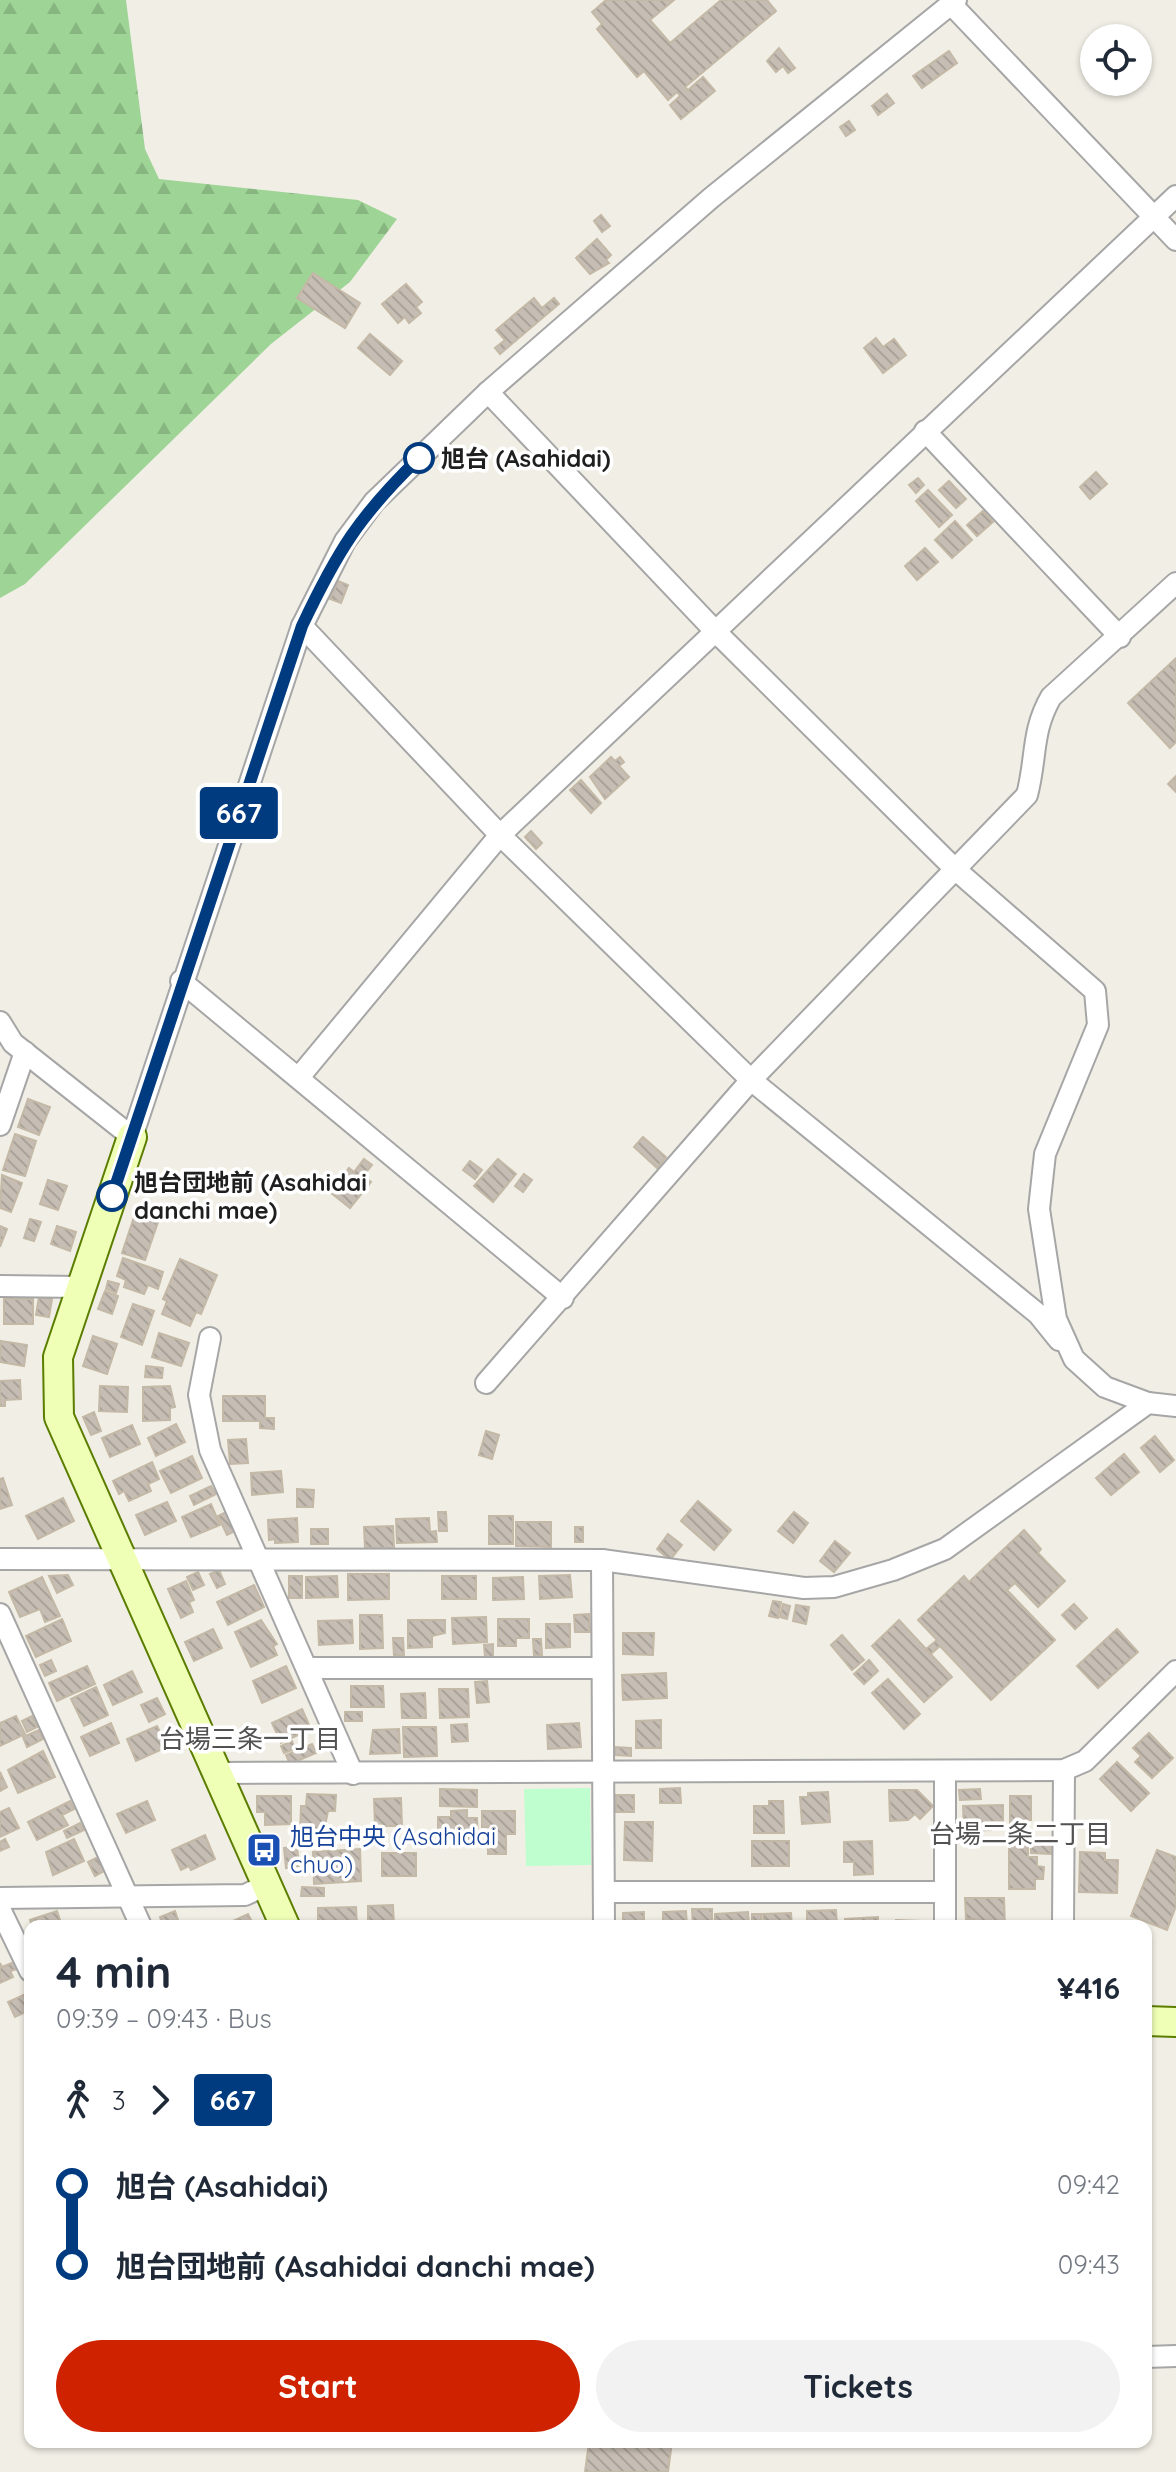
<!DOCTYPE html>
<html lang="en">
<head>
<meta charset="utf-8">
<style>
  :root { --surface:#fff; --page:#f2f2f3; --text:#1f2937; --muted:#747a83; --accent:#cf2200 }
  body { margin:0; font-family:Quicksand,"Noto Sans JP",sans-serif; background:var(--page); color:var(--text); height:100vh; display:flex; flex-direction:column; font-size:30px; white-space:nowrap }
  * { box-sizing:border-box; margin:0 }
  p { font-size:26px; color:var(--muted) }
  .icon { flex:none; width:44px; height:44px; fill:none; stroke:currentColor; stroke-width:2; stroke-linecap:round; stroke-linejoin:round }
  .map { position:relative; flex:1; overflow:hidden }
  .details { position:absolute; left:24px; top:1920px; width:1128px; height:528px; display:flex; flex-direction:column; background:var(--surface); border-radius:16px; box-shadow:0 2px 6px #0004 }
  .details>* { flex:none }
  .badge { padding:0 16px; border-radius:6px; font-size:28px; line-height:52px }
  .fabs { position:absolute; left:1080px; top:24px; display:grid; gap:16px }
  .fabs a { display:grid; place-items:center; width:72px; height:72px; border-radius:50%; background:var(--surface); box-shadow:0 2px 6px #0004; font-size:40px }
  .map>.badge { position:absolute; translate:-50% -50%; box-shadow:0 0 0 4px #fff }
  .legs { display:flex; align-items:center; gap:12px; height:88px; padding:0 32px; font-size:26px }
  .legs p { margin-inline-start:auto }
  .summary { display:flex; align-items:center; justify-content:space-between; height:136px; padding:0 32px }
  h1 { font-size:44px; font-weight:700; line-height:60px }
  .cta { display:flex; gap:16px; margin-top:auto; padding:16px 32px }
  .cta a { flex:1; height:92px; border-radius:48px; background:var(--accent); color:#fff; font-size:32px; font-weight:700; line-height:92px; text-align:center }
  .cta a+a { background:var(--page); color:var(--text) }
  ul { padding:0 32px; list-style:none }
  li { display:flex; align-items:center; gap:28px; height:80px; font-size:30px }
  li i { display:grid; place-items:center; width:12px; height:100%; margin:0 10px; background:currentColor }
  li i::after { content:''; width:20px; height:20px; margin:-10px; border:6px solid; border-radius:50%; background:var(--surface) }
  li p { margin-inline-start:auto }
  li:first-child i { background:linear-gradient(#0000 50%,currentColor 0) }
  li:last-child i { background:linear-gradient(currentColor 50%,#0000 0) }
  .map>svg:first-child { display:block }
  .forest { fill:url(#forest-firs) }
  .park { fill:#bffece }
  .building { fill:url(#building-back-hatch); stroke:#c4b8a6; stroke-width:2 }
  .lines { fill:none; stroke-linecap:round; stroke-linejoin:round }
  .street-casing { stroke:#a6a6a6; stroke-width:24 }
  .secondary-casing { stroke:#5b7d00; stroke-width:32 }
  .street { stroke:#fff; stroke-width:20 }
  .secondary { stroke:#efffb5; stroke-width:28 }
  .line-1-casing { stroke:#fff; stroke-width:18 }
  .line-1 { stroke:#003b80; stroke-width:12 }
  .stop-1-dot { fill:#fff; stroke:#003b80; stroke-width:4 }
  .labels { text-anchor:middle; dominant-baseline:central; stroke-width:7; stroke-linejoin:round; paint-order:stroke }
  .stop-label { font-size:24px; font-weight:bold; fill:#1f1f1f; stroke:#fff; text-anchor:start }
  .transit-label { font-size:24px; fill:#164399; stroke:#fff; text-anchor:start }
  .neighbourhood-label { font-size:26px; fill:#525252; stroke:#fff }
</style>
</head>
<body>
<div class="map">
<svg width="1176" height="2472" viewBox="0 0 1176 2472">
  <defs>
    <pattern id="forest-firs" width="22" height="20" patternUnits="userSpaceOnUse" patternTransform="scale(2)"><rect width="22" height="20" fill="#9ed496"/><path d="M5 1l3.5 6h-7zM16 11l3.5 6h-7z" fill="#88b681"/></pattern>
    <pattern id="building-back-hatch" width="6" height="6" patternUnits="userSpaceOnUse" patternTransform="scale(2)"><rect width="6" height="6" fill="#c6beb4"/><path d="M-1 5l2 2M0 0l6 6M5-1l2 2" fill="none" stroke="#aaa39a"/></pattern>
  </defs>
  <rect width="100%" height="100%" fill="#f1efe5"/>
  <path class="forest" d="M0,0H126L145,149L159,179L358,200L397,219L350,282L271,344L25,584L0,598Z"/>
  <path class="park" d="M590,1788L591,1865L526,1866L524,1789Z"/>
  <g class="building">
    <path d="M606,0H674L650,20L670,43L721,0H767L776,11L685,87L688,90L703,77L715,91L681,119L670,105L680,96L677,92L668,100L644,71L637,77L597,29L602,24L592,12Z"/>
    <path d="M779,48L795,68L788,73L783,66L776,72L767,61Z"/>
    <path d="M949,51L957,63L922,88L913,76Z"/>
    <path d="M887,94L894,103L878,115L872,106Z"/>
    <path d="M849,121L855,130L846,136L840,127Z"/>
    <path d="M601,215L610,226L602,232L594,221Z"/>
    <path d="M597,239L611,255L606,260L609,263L590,274L576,258Z"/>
    <path d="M313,273L360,303L345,328L297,298Z"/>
    <path d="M406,284L422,302L416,307L421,313L409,323L405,317L398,323L382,304Z"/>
    <path d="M534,298L542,308L554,298L559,304L500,354L495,348L505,340L496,330Z"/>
    <path d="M370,334L402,361L390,375L358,348Z"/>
    <path d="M876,338L883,347L894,339L906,355L883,373L864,348Z"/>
    <path d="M1096,472L1107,484L1090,499L1080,487Z"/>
    <path d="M918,478L924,485L916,493L909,485Z"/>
    <path d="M949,481L966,499L956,508L939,490Z"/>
    <path d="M928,490L952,515L939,527L916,501Z"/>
    <path d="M983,511L993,522L977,536L967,525Z"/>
    <path d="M955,521L972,540L952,558L935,540Z"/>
    <path d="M925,548L938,562L917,580L905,566Z"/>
    <path d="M338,581L348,585L341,603L330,599Z"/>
    <path d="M1176,658V742L1170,748L1128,703Z"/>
    <path d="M611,757L615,761L620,757L624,762L619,766L629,777L605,799L590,777Z"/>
    <path d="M1176,776V792L1168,784Z"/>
    <path d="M581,780L601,803L591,813L570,790Z"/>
    <path d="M531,831L542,843L536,849L525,837Z"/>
    <path d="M28,1099L50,1107L39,1135L18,1127Z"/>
    <path d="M15,1134L36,1141L25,1176L3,1170Z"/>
    <path d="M643,1137L666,1157L657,1168L634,1147Z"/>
    <path d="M364,1159L372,1165L363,1176L371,1182L350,1208L330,1192L349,1168L354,1172Z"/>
    <path d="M498,1159L516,1174L493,1202L474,1186Z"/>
    <path d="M470,1161L482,1170L475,1179L463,1170Z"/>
    <path d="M524,1174L532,1180L523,1192L515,1186Z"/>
    <path d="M2,1175L22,1183L11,1212L0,1208Z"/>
    <path d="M48,1180L67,1186L58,1210L40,1204Z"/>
    <path d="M135,1214L158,1222L145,1260L122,1253Z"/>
    <path d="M30,1219L41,1222L34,1241L24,1238Z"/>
    <path d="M0,1226L7,1229L0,1247Z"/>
    <path d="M57,1226L76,1232L70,1251L51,1244Z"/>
    <path d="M123,1258L163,1272L158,1289L148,1285L144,1294L124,1287L126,1280L117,1276Z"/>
    <path d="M180,1259L217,1275L201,1314L196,1312L190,1326L162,1314L167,1301L163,1299Z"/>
    <path d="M108,1281L119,1284L116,1293L106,1289Z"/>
    <path d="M105,1291L118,1296L112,1314L98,1309Z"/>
    <path d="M39,1297L52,1299L49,1317L36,1315Z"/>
    <rect x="4" y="1299" width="29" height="25"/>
    <path d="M133,1304L154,1311L142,1345L121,1337Z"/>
    <path d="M159,1333L189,1343L181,1366L152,1357Z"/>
    <path d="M93,1336L117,1344L107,1374L83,1366Z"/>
    <path d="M1,1341L27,1345L24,1366L0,1362Z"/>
    <path d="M146,1366L163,1368L162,1378L145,1377Z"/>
    <path d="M20,1380L21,1399L5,1400V1406H0V1381Z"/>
    <path d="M100,1386L128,1387L127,1412L99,1411Z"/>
    <path d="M170,1386L175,1407L170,1408V1420L143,1421V1387Z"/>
    <path d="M223,1396H265V1418H274V1429L260,1428V1421H223Z"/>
    <path d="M94,1412L101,1431L91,1435L83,1417Z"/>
    <path d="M176,1424L185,1442L156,1456L148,1438Z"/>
    <path d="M132,1425L140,1444L110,1457L102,1438Z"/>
    <path d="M486,1431L499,1435L492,1459L479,1455Z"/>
    <path d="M1155,1436L1174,1460L1160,1472L1141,1448Z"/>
    <path d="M246,1439L248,1463L230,1464L228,1440Z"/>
    <path d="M1124,1454L1139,1472L1111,1495L1096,1478Z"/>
    <path d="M192,1456L202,1478L171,1493L160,1471Z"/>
    <path d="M152,1462L159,1479L148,1484L151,1491L129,1501L124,1491L119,1494L113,1481Z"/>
    <path d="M281,1471L283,1492L252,1495L251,1473Z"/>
    <path d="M3,1478L12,1505L0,1509V1479Z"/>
    <path d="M211,1486L216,1494L194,1505L190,1496Z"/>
    <path d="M297,1489L314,1490L313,1507H297Z"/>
    <path d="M63,1498L74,1521L38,1539L26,1516Z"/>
    <path d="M698,1501L731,1530L714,1550L681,1521Z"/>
    <path d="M167,1502L176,1521L145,1535L136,1515Z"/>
    <path d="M211,1504L220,1525L191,1537L182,1517Z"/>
    <path d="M226,1512L235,1531L227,1535L218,1516Z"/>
    <path d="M438,1512H446L447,1531H439Z"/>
    <path d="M794,1512L808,1523L793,1543L778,1531Z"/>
    <rect x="489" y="1516" width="24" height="28"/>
    <path d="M297,1518L298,1542L275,1543V1539L269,1540L268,1520Z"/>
    <path d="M429,1518L430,1532L436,1531L437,1542L397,1543L396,1519Z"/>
    <path d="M516,1522H551V1547L516,1546Z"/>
    <path d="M393,1526L394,1548H365L364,1527Z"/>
    <rect x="575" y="1527" width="8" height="15"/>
    <rect x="311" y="1529" width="17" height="15"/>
    <path d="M1024,1530L1041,1549L1038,1553L1065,1581L1038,1607L1015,1583L1007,1590L1055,1640L991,1700L940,1646L931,1654L926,1649L937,1640L918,1620L964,1576L969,1582Z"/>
    <path d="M668,1534L682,1545L670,1560L657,1549Z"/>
    <path d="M835,1541L850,1553L834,1572L820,1561Z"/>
    <path d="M219,1570L225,1584L217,1588L210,1574Z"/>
    <path d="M198,1572L204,1585L193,1590L187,1577Z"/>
    <path d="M348,1574H389V1599L348,1600Z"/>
    <path d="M68,1575L73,1585L57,1593L49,1576Z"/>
    <path d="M570,1575L572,1597L540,1599L539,1576Z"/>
    <rect x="289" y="1576" width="13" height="22"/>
    <path d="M337,1576L338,1597L306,1598V1577Z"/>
    <rect x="442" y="1576" width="34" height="23"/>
    <path d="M42,1577L60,1616L45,1622L40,1609L20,1617L9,1592Z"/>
    <path d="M523,1577L524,1599L493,1600V1578Z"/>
    <path d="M186,1581L194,1600L189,1602L193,1612L181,1618L168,1589Z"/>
    <path d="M254,1585L264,1607L228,1625L217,1602Z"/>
    <path d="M773,1601L781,1602L778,1618L769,1616Z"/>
    <path d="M783,1604L790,1606L787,1619L780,1617Z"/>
    <path d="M1074,1604L1087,1618L1075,1629L1062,1615Z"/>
    <path d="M796,1605L809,1607L806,1624L793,1621Z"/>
    <path d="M589,1614L590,1632H575L574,1615Z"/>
    <path d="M360,1615H382L383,1648L360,1649Z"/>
    <path d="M486,1617L487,1642L453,1644L452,1618Z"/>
    <path d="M62,1619L71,1641L36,1657L26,1636Z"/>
    <path d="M498,1619H529V1638H516V1646H498Z"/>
    <path d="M261,1620L277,1644L273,1646L277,1655L251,1667L235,1632Z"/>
    <path d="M352,1620L353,1643L319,1645L318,1621Z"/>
    <path d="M408,1620H445V1633L432,1636V1647L408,1648Z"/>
    <path d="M899,1620L952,1677L924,1702L872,1646Z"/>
    <path d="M546,1624H570V1647L546,1648Z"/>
    <path d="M213,1629L222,1648L194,1661L185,1642Z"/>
    <path d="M1117,1629L1138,1652L1098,1688L1077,1666Z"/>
    <path d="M623,1633H654L653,1655L623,1654Z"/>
    <path d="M842,1635L864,1660L852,1670L831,1645Z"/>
    <path d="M393,1638H403L404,1655L394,1656Z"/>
    <path d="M533,1639H541L542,1655L534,1656Z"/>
    <path d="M493,1644V1657H485L484,1645Z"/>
    <path d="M51,1660L56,1671L45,1676L40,1665Z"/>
    <path d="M869,1660L878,1671L864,1684L854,1674Z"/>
    <path d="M87,1666L95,1684L57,1701L49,1683Z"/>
    <path d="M286,1666L296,1688L262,1703L253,1681Z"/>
    <path d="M132,1671L142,1692L113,1705L104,1685Z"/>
    <path d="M666,1673L667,1698L623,1700L622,1675Z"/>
    <path d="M888,1679L920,1714L904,1729L872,1693Z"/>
    <path d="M487,1681L489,1702L477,1703L475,1682Z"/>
    <path d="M351,1686H383L384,1707H351Z"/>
    <path d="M96,1687L108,1715L84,1726L71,1699Z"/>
    <path d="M439,1689H468L469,1717L440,1718Z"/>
    <path d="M425,1693L426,1718H402L401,1694Z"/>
    <path d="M157,1698L165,1714L149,1722L141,1705Z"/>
    <path d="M302,1709L311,1729L281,1743L272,1723Z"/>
    <rect x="345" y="1712" width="17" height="9"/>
    <path d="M16,1716L25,1734L0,1746V1723Z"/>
    <path d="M32,1716L37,1727L27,1732L22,1721Z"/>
    <path d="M661,1720V1748H636V1721Z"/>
    <path d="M111,1723L119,1743L90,1756L81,1737Z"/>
    <path d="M579,1723L581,1747L548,1749L547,1725Z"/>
    <path d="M467,1724L468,1741L452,1742L451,1725Z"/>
    <path d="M157,1726L167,1747L136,1761L127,1739Z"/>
    <path d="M403,1727H436L437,1756L404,1757Z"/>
    <path d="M399,1729L400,1753L370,1754L373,1730Z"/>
    <path d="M39,1730L43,1739L27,1747L23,1737Z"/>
    <path d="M1149,1733L1173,1758L1152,1778L1135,1762L1141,1756L1133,1748Z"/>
    <path d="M292,1741L295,1749L284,1753L281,1746Z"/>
    <path d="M312,1744L316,1753L290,1764L286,1755Z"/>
    <path d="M615,1747L631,1748V1756L615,1755Z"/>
    <path d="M43,1751L55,1777L18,1793L8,1770Z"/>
    <path d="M1117,1762L1149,1793L1131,1811L1100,1779Z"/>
    <path d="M0,1772L7,1787L0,1791Z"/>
    <path d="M680,1788L681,1803H660V1789Z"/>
    <path d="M440,1789L477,1790V1807L440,1806Z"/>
    <path d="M980,1789L981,1799L960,1800L959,1790Z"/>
    <path d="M889,1790H917L933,1806L920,1819L915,1814L908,1820L890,1821Z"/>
    <path d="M828,1792L830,1822L802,1824L800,1797H808V1793Z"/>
    <path d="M307,1794L336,1795L335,1811H328L323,1836H300L301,1806H306Z"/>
    <rect x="616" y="1795" width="18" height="17"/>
    <path d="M257,1796H291V1824L265,1825V1812H257Z"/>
    <path d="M1010,1796H1031V1820H1022V1826H1010Z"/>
    <path d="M401,1798L402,1826H375L374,1799Z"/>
    <path d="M70,1801L74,1809L62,1815L68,1825L37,1840L28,1822Z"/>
    <path d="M147,1801L155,1820L126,1833L117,1814Z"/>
    <path d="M769,1801H783L784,1833H754V1806H769Z"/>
    <path d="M1003,1805V1821L990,1822L991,1830L964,1831L963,1806Z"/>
    <path d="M9,1808L19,1828L0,1837V1812Z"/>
    <path d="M467,1810V1818H477L478,1841L438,1842V1817H451V1811Z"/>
    <path d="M482,1811H515V1834H506V1854H488V1827H482Z"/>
    <path d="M625,1822H653L652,1861L624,1860Z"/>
    <path d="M80,1823L84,1830L67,1838L64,1831Z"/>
    <path d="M205,1835L215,1859L191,1870L189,1866L181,1870L172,1850Z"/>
    <path d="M1031,1838L1051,1839V1854L1031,1853Z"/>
    <path d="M5,1839L9,1847L0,1851V1842Z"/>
    <path d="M74,1839L84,1861L53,1875L46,1852Z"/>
    <rect x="752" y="1841" width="37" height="25"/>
    <path d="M872,1841L873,1874L854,1875V1862H844V1842Z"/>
    <path d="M1009,1841H1028V1857H1037V1866L1044,1867L1043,1879H1035V1889H1009Z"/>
    <path d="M297,1846L299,1866L286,1868L284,1848Z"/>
    <path d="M360,1849L361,1881L314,1884L313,1852Z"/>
    <path d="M1157,1850L1176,1857V1906L1167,1930L1131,1916Z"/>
    <path d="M1080,1852L1105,1853V1860H1118L1117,1893L1079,1892Z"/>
    <rect x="382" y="1853" width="34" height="23"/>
    <path d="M98,1857L104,1871L95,1876L88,1862Z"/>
    <path d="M302,1887L324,1888V1896H301Z"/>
    <path d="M965,1898H1004L1005,1926H974V1919H966Z"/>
    <path d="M393,1905L394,1926H368V1906Z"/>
    <path d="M356,1907L357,1926H318V1908Z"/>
    <path d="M692,1909H712V1926H693Z"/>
    <path d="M836,1910L837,1926H807V1911Z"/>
    <path d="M57,1911L62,1926H32L30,1920Z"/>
    <path d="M175,1911L180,1926H163L160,1917Z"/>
    <path d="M686,1911L687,1926H663V1912Z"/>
    <path d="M644,1912V1926H623V1913Z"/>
    <path d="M748,1912L749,1926H715V1914Z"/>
    <path d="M791,1913L792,1926H764L763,1914Z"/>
    <path d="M248,1914L254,1926H222Z"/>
    <rect x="752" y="1914" width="9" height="12"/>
    <path d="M878,1917V1926H845V1919Z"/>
    <path d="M896,1920L920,1921V1926H896Z"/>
    <path d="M14,1962L17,1969L10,1971L13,1977L0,1983V1963L2,1967Z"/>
    <path d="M26,1994L30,2010L15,2017L8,2002Z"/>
    <path d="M589,2442H672L668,2472H585Z"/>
  </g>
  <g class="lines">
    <defs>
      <g id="street">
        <path d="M951,4L1176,240"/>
        <path d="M488,392L716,632L956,870L1095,991L1098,1025L1045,1154L1039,1209L1056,1319L1074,1359L1105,1387L1148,1403"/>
        <path d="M925,431L1120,637"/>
        <path d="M302,626L500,835L751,1080L1038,1314L1059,1340"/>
        <path d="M181,981L563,1298"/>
        <path d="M0,1022L13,1043L132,1137L302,626L345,541L374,502L488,392L711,198L956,0"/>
        <path d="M300,1076L500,835L1176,196"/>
        <path d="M0,1125L25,1052"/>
        <path d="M0,1286L81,1287"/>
        <path d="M210,1338L199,1395L210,1450L353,1774"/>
        <path d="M486,1383L751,1080L1027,795C1037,757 1031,732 1051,697L1176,583"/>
        <path d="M0,1559L602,1560L804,1588L834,1587L893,1570L945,1549L1148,1403L1176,1406"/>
        <path d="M602,1560L604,1926"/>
        <path d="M0,1614L141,1926"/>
        <path d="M309,1668H602"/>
        <path d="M218,1773L1064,1770L1085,1761L1176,1671"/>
        <path d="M604,1892H945"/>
        <path d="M0,1898L245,1895L266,1885"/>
        <path d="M0,1909L30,1971"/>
        <path d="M945,1926V1773"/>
        <path d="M1063,1926L1064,1770"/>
        <path d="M1146,2357L1176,2356"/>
      </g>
      <g id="secondary">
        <path d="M132,1137L58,1357L59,1417L285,1926"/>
        <path d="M1146,2021L1176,2022"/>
      </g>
    </defs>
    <use href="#street" class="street-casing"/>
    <use href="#secondary" class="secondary-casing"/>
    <use href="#street" class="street"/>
    <use href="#secondary" class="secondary"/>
  </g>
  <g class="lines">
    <defs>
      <path id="line-1" d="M112,1196L302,626C337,552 359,516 419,458"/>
    </defs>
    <use href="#line-1" class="line-1-casing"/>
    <use href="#line-1" class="line-1"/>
  </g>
  <defs>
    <symbol id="bus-square" viewBox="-11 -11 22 22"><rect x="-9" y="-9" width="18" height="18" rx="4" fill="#1a4fb4" stroke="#fff"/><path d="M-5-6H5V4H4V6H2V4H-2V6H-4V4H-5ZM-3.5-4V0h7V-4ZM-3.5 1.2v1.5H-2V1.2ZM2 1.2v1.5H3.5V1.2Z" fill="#fff"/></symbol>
  </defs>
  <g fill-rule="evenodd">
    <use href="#bus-square" x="244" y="1830" width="40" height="40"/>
  </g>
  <g class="stop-1-dot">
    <circle cx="419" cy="458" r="14"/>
    <circle cx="112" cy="1196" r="14"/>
  </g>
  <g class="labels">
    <g class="stop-label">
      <text x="441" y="458">旭台 (Asahidai)</text>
      <text x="134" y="1182">旭台団地前 (Asahidai<tspan x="134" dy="28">danchi mae)</tspan></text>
    </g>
    <g class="transit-label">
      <text x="290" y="1836">旭台中央 (Asahidai<tspan x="290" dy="28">chuo)</tspan></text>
    </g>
    <g class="neighbourhood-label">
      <text x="250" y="1738">台場三条一丁目</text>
      <text x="1020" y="1833">台場二条二丁目</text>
    </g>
  </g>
</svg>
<div class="fabs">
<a><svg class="icon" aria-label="locate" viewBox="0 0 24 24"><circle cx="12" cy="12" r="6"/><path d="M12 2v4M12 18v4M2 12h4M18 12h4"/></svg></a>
</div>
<b class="badge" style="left:239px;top:813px;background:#003b80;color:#fff">667</b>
<section class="details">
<div class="summary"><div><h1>4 min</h1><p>09:39 – 09:43 · Bus</p></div><b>¥416</b></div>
<div class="legs"><svg class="icon" aria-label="walk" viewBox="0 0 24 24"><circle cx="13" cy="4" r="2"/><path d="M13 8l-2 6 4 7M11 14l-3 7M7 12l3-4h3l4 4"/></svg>3<svg class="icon" aria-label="forward" viewBox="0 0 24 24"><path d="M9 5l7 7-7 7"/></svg><b class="badge" style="background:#003b80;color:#fff">667</b></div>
<ul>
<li><i style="color:#003b80"></i><b>旭台 (Asahidai)</b><p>09:42</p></li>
<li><i style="color:#003b80"></i><b>旭台団地前 (Asahidai danchi mae)</b><p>09:43</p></li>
</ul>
<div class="cta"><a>Start</a><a>Tickets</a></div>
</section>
</div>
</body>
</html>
